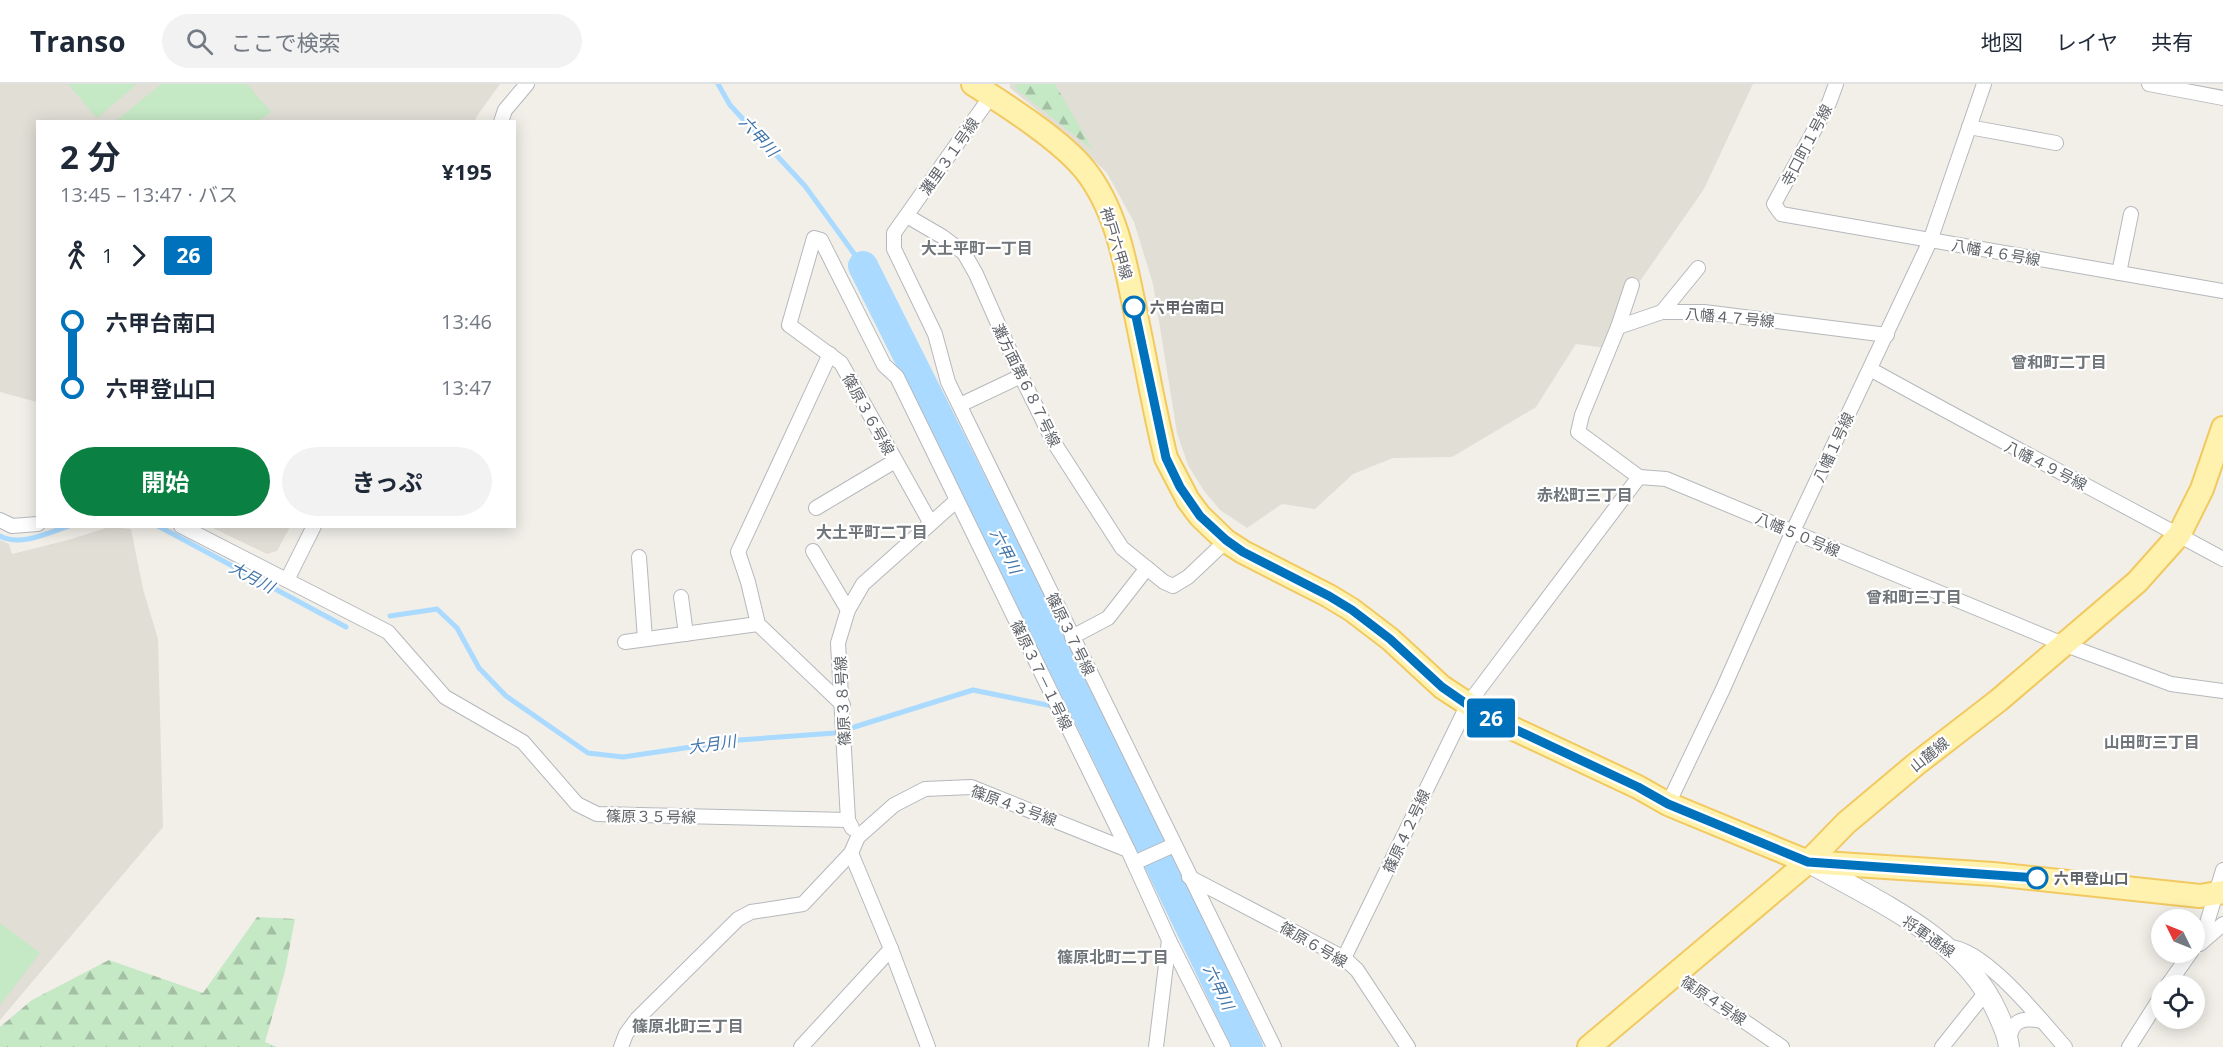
<!DOCTYPE html>
<html lang="ja">
<head>
<meta charset="utf-8">
<style>
  :root { --surface:#fff; --page:#f2f2f3; --text:#1f2937; --muted:#747a83; --line:#e0e1e3; --accent:#0b8043 }
  body { margin:0; font-family:"Open Sans","Noto Sans JP",sans-serif; background:var(--page); color:var(--text); height:100vh; display:flex; flex-direction:column; font-size:22px; white-space:nowrap }
  * { box-sizing:border-box; margin:0 }
  p { font-size:20px; color:var(--muted) }
  .icon { flex:none; width:33px; height:33px; fill:none; stroke:currentColor; stroke-width:2; stroke-linecap:round; stroke-linejoin:round }
  .map { position:relative; flex:1; overflow:hidden }
  .sheet { position:absolute; left:36px; top:36px; width:480px; height:408px; display:flex; flex-direction:column; background:var(--surface); border-radius:0px; box-shadow:0 3px 15px #0003 }
  .sheet>* { flex:none }
  .badge { padding:0 12px; border-radius:4px; font-size:21px; line-height:39px }
  .needle { width:39px; rotate:313deg }
  .buttons { position:absolute; left:2151px; top:825px; display:grid; gap:12px }
  .buttons a { display:grid; place-items:center; width:54px; height:54px; border-radius:50%; background:var(--surface); box-shadow:0 3px 15px #0003; font-size:30px }
  .map>.badge { position:absolute; translate:-50% -50%; box-shadow:0 0 0 3px #fff }
  .legs { display:flex; align-items:center; gap:9px; height:66px; padding:0 24px; font-size:20px }
  .legs p { margin-inline-start:auto }
  .overview { display:flex; align-items:center; justify-content:space-between; height:102px; padding:0 24px }
  h1 { font-size:33px; font-weight:700; line-height:45px }
  .cta { display:flex; gap:12px; margin-top:auto; padding:12px 24px }
  .cta a { flex:1; height:69px; border-radius:36px; background:var(--accent); color:#fff; font-size:24px; font-weight:700; line-height:69px; text-align:center }
  .cta a+a { background:var(--page); color:var(--text) }
  ul { padding:0 24px; list-style:none }
  li { display:flex; align-items:center; gap:21px; height:66px; font-size:22px }
  li i { display:grid; place-items:center; width:9px; height:100%; margin:0 8px; background:currentColor }
  li i::after { content:''; width:15px; height:15px; margin:-8px; border:4px solid; border-radius:50%; background:var(--surface) }
  li p { margin-inline-start:auto }
  li:first-child i { background:linear-gradient(#0000 50%,currentColor 0) }
  li:last-child i { background:linear-gradient(currentColor 50%,#0000 0) }
  header { display:flex; align-items:center; gap:36px; box-sizing:border-box; height:84px; padding:0 30px; background:var(--surface); border-bottom:2px solid var(--line) }
  header strong { font-size:28px }
  nav { display:flex; gap:33px; margin-inline-start:auto; font-size:21px }
  .search { width:420px; height:54px; background:var(--page); display:flex; align-items:center; gap:15px; box-sizing:border-box; padding:0 21px; border-radius:33px; color:var(--muted); font-size:22px }
  .map>svg:first-child { display:block }
  .education { fill:#e1ded6 }
  .forest { fill:url(#forest-firs) }
  .green { fill:#c5e8c5 }
  .lines { fill:none; stroke-linecap:round; stroke-linejoin:round }
  .stream { stroke:#aadaff; stroke-width:5 }
  .river { stroke:#aadaff; stroke-width:30 }
  .street-casing { stroke:#b5b8bc; stroke-width:16 }
  .secondary-casing { stroke:#b6babf; stroke-width:22 }
  .primary-casing { stroke:#f2c960; stroke-width:26 }
  .street { stroke:#fff; stroke-width:14 }
  .secondary { stroke:#fff; stroke-width:20 }
  .primary { stroke:#fff2af; stroke-width:22 }
  .line-1-casing { stroke:#fff; stroke-width:14 }
  .line-1 { stroke:#0072bc; stroke-width:9 }
  .stop-1-dot { fill:#fff; stroke:#0072bc; stroke-width:3 }
  .labels { text-anchor:middle; dominant-baseline:central; stroke-width:4.5; stroke-linejoin:round; paint-order:stroke }
  .street-label { font-size:15px; fill:#5f6368; stroke:#fff }
  .stop-label { font-size:15px; font-weight:bold; fill:#5f6368; stroke:#fff; text-anchor:start }
  .water-label { font-size:16px; font-style:italic; fill:#4174aa; stroke:#fff }
  .neighbourhood-label { font-size:16px; font-weight:bold; fill:#70757a; stroke:#fff }
</style>
</head>
<body>
<header>
<strong>Transo</strong>
<div class="search"><svg class="icon" aria-label="search" viewBox="0 0 24 24"><circle cx="10" cy="10" r="6"/><path d="M15 15l6 6"/></svg>ここで検索</div>
<nav><a>地図</a><a>レイヤ</a><a>共有</a></nav>
</header>
<div class="map">
<svg width="2223" height="963" viewBox="0 0 2223 963">
  <defs>
    <pattern id="forest-firs" width="22" height="20" patternUnits="userSpaceOnUse" patternTransform="scale(1.5)"><rect width="22" height="20" fill="#c5e8c5"/><path d="M5 1l3.5 6h-7zM16 11l3.5 6h-7z" fill="#a3c0a4"/></pattern>
  </defs>
  <rect width="100%" height="100%" fill="#f1efe8"/>
  <g class="education">
    <path d="M0,0H500L477,32L475,37L38,38L37,318L0,308Z"/>
    <path d="M1010,0H1753L1704,105L1638,200L1606,264L1576,260L1536,323L1452,373L1393,374L1353,390L1315,425L1282,420L1247,444L1220,426L1204,407L1188,381L1177,349L1153,200L1134,138L1107,89L1069,52L1010,4Z"/>
    <path d="M109,443L131,445L143,505L158,555L163,743L0,936V456L9,460L12,470L68,456Z"/>
    <path d="M211,443L290,442V443L277,467L267,470Z"/>
  </g>
  <g class="forest">
    <path d="M1015,0H1055L1093,66L1016,5Z"/>
    <path d="M257,833L295,835L285,887L265,958L277,963H0V943L32,916L109,876L203,909Z"/>
  </g>
  <g class="green">
    <path d="M68,0H137L97,34Z"/>
    <path d="M161,0H247L271,28L259,37H116Z"/>
    <path d="M0,839L40,869L0,921Z"/>
  </g>
  <g class="lines">
    <g class="stream">
      <path d="M718,0L730,21L805,102L863,182"/>
      <path d="M158,442L346,543"/>
      <path d="M0,452C20,463 48,449 69,442"/>
      <path d="M390,532L437,525L457,544L479,584L506,612L588,669L623,673L739,656L835,649L973,606L1087,629"/>
    </g>
    <path class="river" d="M863,182L1087,629L1248,963"/>
    <defs>
      <g id="street">
        <path d="M1836,0L1829,19L1774,120L1781,130L2223,207"/>
        <path d="M2149,0L2223,14"/>
        <path d="M991,12L894,149V165L935,250L948,298L1274,963"/>
        <path d="M501,38L505,26L527,0"/>
        <path d="M1969,43L2056,59"/>
        <path d="M907,132L943,153L964,169L976,190L1021,292L1053,357L1122,464L1164,498L1173,502L1188,493L1226,457"/>
        <path d="M2119,189L2131,130"/>
        <path d="M1662,228L1698,184"/>
        <path d="M1618,243L1632,201"/>
        <path d="M830,270L738,468L748,498L758,540L843,621"/>
        <path d="M1870,285C1987,350 2105,411 2223,475"/>
        <path d="M960,321L1021,292"/>
        <path d="M1639,393L1578,348L1582,331L1618,243L1662,228H1704L1887,251"/>
        <path d="M816,424L895,377"/>
        <path d="M0,436L12,442L38,440"/>
        <path d="M930,438L841,279L789,241L814,154L821,156L884,281L897,293L1128,766"/>
        <path d="M181,442L388,548L445,613L523,658L577,720L597,730L848,736"/>
        <path d="M813,467L848,526"/>
        <path d="M639,473L645,555"/>
        <path d="M287,496L314,442"/>
        <path d="M681,513L686,550"/>
        <path d="M1072,553L1108,534L1147,484"/>
        <path d="M625,558L758,540"/>
        <path d="M1668,720L1723,605L1793,447L1930,157L1984,0"/>
        <path d="M852,744L848,736L838,559L848,526L863,500L956,417"/>
        <path d="M851,769L891,865L928,963"/>
        <path d="M1134,779L1174,761"/>
        <path d="M1189,793L1344,874L1357,886L1408,963"/>
        <path d="M2200,860L2223,840"/>
        <path d="M2194,862L2207,839L2223,786"/>
        <path d="M1950,863C1986,866 2041,936 2065,963"/>
        <path d="M1344,874L1468,620L1639,393L1666,395L2063,560L2171,600L2223,607"/>
        <path d="M1675,890L1782,963"/>
        <path d="M2167,902L2191,868"/>
        <path d="M2009,958C2011,936 2022,933 2042,937"/>
        <path d="M621,963L626,950L637,935L738,835L751,828L803,820L851,769L858,753L894,721L925,705L971,703L1128,766L1169,856L1223,963"/>
        <path d="M801,963L891,865"/>
        <path d="M1156,963L1169,856"/>
        <path d="M1942,963L1986,908"/>
        <path d="M2129,963L2162,911"/>
      </g>
      <path id="secondary" d="M1808,778C1876,817 1963,853 1997,928C2002,939 2008,951 2009,963"/>
      <g id="primary">
        <path d="M973,0C1006,21 1061,56 1085,86C1117,126 1126,182 1136,231C1146,278 1154,326 1166,374L1188,416L1200,432L1226,457L1243,468L1329,512L1352,526L1390,555L1442,603L1468,620L1495,636L1638,703L1668,720L1808,778L1993,790L2200,812L2223,808"/>
        <path d="M1589,963L1808,778L1846,739L1915,681L1999,616L2137,498L2179,451L2202,405L2223,344"/>
      </g>
    </defs>
    <use href="#street" class="street-casing"/>
    <use href="#secondary" class="secondary-casing"/>
    <use href="#primary" class="primary-casing"/>
    <use href="#street" class="street"/>
    <use href="#secondary" class="secondary"/>
    <use href="#primary" class="primary"/>
  </g>
  <g class="lines">
    <defs>
      <path id="line-1" d="M1134,223L1166,374L1180,403L1200,432L1226,456L1243,468L1329,512L1352,526L1390,555L1442,603L1468,621L1495,636L1638,703L1668,720L1808,778L2037,794"/>
    </defs>
    <use href="#line-1" class="line-1-casing"/>
    <use href="#line-1" class="line-1"/>
  </g>
  <g class="stop-1-dot">
    <circle cx="1134" cy="223" r="10"/>
    <circle cx="2037" cy="794" r="10"/>
  </g>
  <g class="labels">
    <g class="street-label">
      <text transform="translate(1806 61) rotate(-62)">寺口町１号線</text>
      <text transform="translate(949 72) rotate(-55)">灘里３１号線</text>
      <text transform="translate(1117 159) rotate(73)">神戸六甲線</text>
      <text transform="translate(1996 168) rotate(10)">八幡４６号線</text>
      <text transform="translate(1730 233) rotate(5)">八幡４７号線</text>
      <text transform="translate(1027 301) rotate(64)">灘方面第６８７号線</text>
      <text transform="translate(869 330) rotate(61)">篠原３６号線</text>
      <text transform="translate(1833 363) rotate(-65)">八幡１号線</text>
      <text transform="translate(2046 381) rotate(27)">八幡４９号線</text>
      <text transform="translate(1798 450) rotate(23)">八幡５０号線</text>
      <text transform="translate(1071 550) rotate(64)">篠原３７号線</text>
      <text transform="translate(1042 591) rotate(64)">篠原３７－１号線</text>
      <text transform="translate(842 617) rotate(-93)">篠原３８号線</text>
      <text transform="translate(1929 670) rotate(-39)">山麓線</text>
      <text transform="translate(1014 721) rotate(20)">篠原４３号線</text>
      <text transform="translate(651 732) rotate(1)">篠原３５号線</text>
      <text transform="translate(1406 747) rotate(-65)">篠原４２号線</text>
      <text transform="translate(1929 852) rotate(35)">将軍通線</text>
      <text transform="translate(1314 860) rotate(30)">篠原６号線</text>
      <text transform="translate(1714 916) rotate(34)">篠原４号線</text>
    </g>
    <g class="stop-label">
      <text x="1150" y="223">六甲台南口</text>
      <text x="2054" y="794">六甲登山口</text>
    </g>
    <g class="water-label">
      <text transform="translate(759 52) rotate(47)">六甲川</text>
      <text transform="translate(1006 467) rotate(63)">六甲川</text>
      <text transform="translate(252 493) rotate(28)">大月川</text>
      <text transform="translate(712 660) rotate(-8)">大月川</text>
      <text transform="translate(1219 903) rotate(64)">六甲川</text>
    </g>
    <g class="neighbourhood-label">
      <text x="977" y="164">大土平町一丁目</text>
      <text x="2059" y="278">曾和町二丁目</text>
      <text x="1585" y="411">赤松町三丁目</text>
      <text x="872" y="448">大土平町二丁目</text>
      <text x="1914" y="513">曾和町三丁目</text>
      <text x="2152" y="658">山田町三丁目</text>
      <text x="1113" y="873">篠原北町二丁目</text>
      <text x="688" y="942">篠原北町三丁目</text>
    </g>
  </g>
</svg>
<div class="buttons">
<a><svg class="needle" viewBox="-14 -14 28 28"><path d="M0-13l5 13h-10z" fill="#e53935"/><path d="M0 13l5-13h-10z" fill="#747a83"/></svg></a>
<a><svg class="icon" aria-label="locate" viewBox="0 0 24 24"><circle cx="12" cy="12" r="6"/><path d="M12 2v4M12 18v4M2 12h4M18 12h4"/></svg></a>
</div>
<b class="badge" style="left:1491px;top:634px;background:#0072bc;color:#fff">26</b>
<section class="sheet">
<div class="overview"><div><h1>2 分</h1><p>13:45 – 13:47 · バス</p></div><b>¥195</b></div>
<div class="legs"><svg class="icon" aria-label="walk" viewBox="0 0 24 24"><circle cx="13" cy="4" r="2"/><path d="M13 8l-2 6 4 7M11 14l-3 7M7 12l3-4h3l4 4"/></svg>1<svg class="icon" aria-label="forward" viewBox="0 0 24 24"><path d="M9 5l7 7-7 7"/></svg><b class="badge" style="background:#0072bc;color:#fff">26</b></div>
<ul>
<li><i style="color:#0072bc"></i><b>六甲台南口</b><p>13:46</p></li>
<li><i style="color:#0072bc"></i><b>六甲登山口</b><p>13:47</p></li>
</ul>
<div class="cta"><a>開始</a><a>きっぷ</a></div>
</section>
</div>
</body>
</html>
